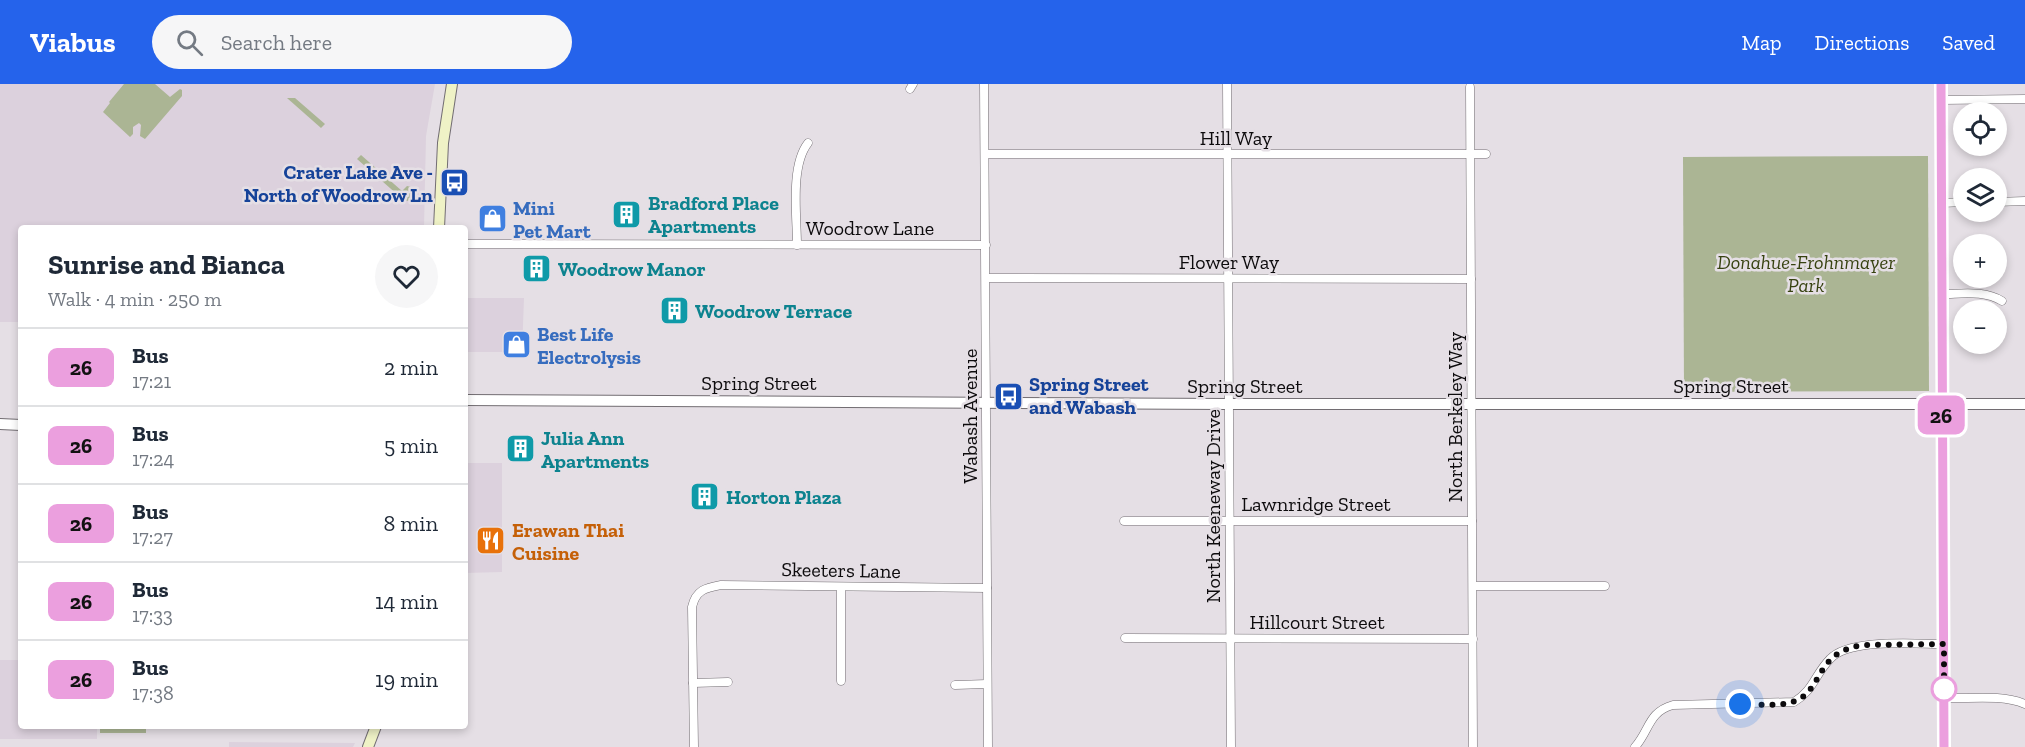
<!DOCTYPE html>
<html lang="en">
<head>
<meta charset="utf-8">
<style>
  :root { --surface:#fff; --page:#f6f6f7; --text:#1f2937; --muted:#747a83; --line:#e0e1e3; --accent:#2563eb }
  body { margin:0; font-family:"Zilla Slab",serif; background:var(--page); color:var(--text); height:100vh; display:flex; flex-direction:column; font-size:22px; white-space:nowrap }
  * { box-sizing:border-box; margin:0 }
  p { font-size:20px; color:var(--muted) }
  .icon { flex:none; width:33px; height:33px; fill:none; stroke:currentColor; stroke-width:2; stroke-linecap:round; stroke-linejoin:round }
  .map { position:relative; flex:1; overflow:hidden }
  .details { position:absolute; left:18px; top:141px; width:450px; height:504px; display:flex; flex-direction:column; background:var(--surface); border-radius:6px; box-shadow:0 3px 9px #0003 }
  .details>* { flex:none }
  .badge { padding:0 12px; border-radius:9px; font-size:21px; line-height:39px }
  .buttons { position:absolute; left:1953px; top:18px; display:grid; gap:12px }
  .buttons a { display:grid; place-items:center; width:54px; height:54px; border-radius:50%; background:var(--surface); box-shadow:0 3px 9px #0003; font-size:30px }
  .you { position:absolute; width:30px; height:30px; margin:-15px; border:4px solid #fff; border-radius:50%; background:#1a73e8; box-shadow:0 0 0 9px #1a73e833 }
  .map>.badge { position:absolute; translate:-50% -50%; box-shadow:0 0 0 3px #fff }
  .round { display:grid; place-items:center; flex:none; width:63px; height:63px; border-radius:32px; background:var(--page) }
  .headline { display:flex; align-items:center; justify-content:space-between; height:102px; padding:0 30px }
  h1 { font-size:28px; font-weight:800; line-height:45px }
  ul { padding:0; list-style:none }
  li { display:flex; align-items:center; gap:18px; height:78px; padding:0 30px; border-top:2px solid var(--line) }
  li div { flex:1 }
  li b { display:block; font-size:22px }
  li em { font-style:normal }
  li .badge { min-width:66px; font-weight:700; text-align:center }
  header { display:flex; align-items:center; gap:36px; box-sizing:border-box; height:84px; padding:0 30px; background:var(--accent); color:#fff }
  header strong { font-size:28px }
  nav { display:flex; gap:33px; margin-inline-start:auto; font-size:21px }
  .search { width:420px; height:54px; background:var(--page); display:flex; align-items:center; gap:15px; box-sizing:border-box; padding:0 21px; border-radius:33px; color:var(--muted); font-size:22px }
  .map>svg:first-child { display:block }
  .built { fill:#dcd1dd }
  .green { fill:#abb594 }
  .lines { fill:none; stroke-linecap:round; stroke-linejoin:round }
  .minor-casing { stroke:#726d72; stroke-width:9 }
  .tertiary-casing { stroke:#726d72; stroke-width:12 }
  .secondary-casing { stroke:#726d72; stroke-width:12 }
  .minor { stroke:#fff; stroke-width:8 }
  .tertiary { stroke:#fff; stroke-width:10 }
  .secondary { stroke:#eff2c6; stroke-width:10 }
  .line-casing { stroke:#fff; stroke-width:14 }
  .line { stroke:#eb9fde; stroke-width:9 }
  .walk { stroke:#0d0b0d; stroke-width:6; stroke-dasharray:0 10.8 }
  .stop-dot { fill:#fff; stroke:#eb9fde; stroke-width:3 }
  .labels { text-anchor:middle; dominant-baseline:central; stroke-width:5; stroke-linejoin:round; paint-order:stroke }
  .street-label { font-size:20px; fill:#0d0b0d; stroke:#e5dfe5 }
  .transit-label { font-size:20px; font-weight:bold; fill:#164399; stroke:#e5dfe5; text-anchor:end }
  .culture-label { font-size:20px; font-weight:bold; fill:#0d838f; stroke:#e5dfe5; text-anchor:start }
  .shop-label { font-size:20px; font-weight:bold; fill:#366cbe; stroke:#e5dfe5; text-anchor:start }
  .park-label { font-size:20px; font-style:italic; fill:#374210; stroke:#e5dfe5 }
  .food-label { font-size:20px; font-weight:bold; fill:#c56008; stroke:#e5dfe5; text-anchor:start }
</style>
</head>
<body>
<header>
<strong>Viabus</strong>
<div class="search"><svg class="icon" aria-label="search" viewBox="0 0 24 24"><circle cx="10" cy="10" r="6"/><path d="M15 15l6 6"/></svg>Search here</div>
<nav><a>Map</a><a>Directions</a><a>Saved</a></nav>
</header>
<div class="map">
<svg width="2025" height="663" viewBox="0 0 2025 663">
  <rect width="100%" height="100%" fill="#e5dfe5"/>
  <g class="built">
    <path d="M0,0H435L426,52L424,144H21V238H0Z"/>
    <path d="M465,214H524L522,268H465Z"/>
    <path d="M465,379H502V488L465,489Z"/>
    <path d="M0,576H21V642H97V655H0Z"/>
    <path d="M229,658L355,659L353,663H229Z"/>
  </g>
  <g class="green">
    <path d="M124,0H155L170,13L180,5L182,6V12L145,55L140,52L141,41L139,39L133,43V50L130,53L103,28L110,19L109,18Z"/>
    <path d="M287,14H295L325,40L321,44Z"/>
    <path d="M361,71L402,107L407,102L411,103L414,109L413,115L407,117L399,112L357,75Z"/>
    <path d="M1928,72L1929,307L1684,308L1683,73Z"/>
    <rect x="100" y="642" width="46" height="7"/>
  </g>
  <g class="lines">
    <defs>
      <g id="minor">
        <path d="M984,0L988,663"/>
        <path d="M1227,0L1231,663"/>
        <path d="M1470,3L1473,663"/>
        <path d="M910,5L913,0"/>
        <path d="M1941,16L2025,15"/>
        <path d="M985,70H1486"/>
        <path d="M1996,118L2025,117"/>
        <path d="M1942,119L1964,118"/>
        <path d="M465,160L986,161"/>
        <path d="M797,161C797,132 790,82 808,59"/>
        <path d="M986,194L1471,195"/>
        <path d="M1942,210C1962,210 1984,206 2002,217"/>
        <path d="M1124,437H1472"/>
        <path d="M1473,502H1605"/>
        <path d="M841,503V597"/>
        <path d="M1125,554L1473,555"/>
        <path d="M693,599L728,598"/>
        <path d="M955,601L987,600"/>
        <path d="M1944,614C1970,615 2001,610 2025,620"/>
        <path d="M694,663L692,523C696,506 705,504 721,501L987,504"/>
        <path d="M1635,663C1650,646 1648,628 1673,621L1794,618C1814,606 1815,590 1830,575C1849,554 1916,560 1944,560"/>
      </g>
      <g id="tertiary">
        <path d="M1941,0L1944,663"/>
        <path d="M465,316L1229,320H2025"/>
        <path d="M0,340L21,341"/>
      </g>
      <g id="secondary">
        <path d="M439,144L443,59L452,0"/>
        <path d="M368,663L376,642"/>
      </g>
    </defs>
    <use href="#minor" class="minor-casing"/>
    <use href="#tertiary" class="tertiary-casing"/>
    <use href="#secondary" class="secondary-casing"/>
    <use href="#minor" class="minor"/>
    <use href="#tertiary" class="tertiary"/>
    <use href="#secondary" class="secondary"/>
  </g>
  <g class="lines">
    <defs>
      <path id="line" d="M1941,0L1944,663"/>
    </defs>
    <use href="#line" class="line-casing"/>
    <use href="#line" class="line"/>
    <path class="walk" d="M1740,620C1756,620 1777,623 1792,618C1824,609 1813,568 1863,561L1944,560V614V605"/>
  </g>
  <defs>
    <symbol id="bus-square" viewBox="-11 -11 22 22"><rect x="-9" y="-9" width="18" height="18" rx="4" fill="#1a4fb4" stroke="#e5dfe5"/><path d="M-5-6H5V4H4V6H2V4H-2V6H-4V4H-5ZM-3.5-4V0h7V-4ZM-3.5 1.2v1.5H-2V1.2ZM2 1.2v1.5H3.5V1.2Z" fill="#fff"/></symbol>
    <symbol id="building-square" viewBox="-11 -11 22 22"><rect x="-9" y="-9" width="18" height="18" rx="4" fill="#0f9aa8" stroke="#e5dfe5"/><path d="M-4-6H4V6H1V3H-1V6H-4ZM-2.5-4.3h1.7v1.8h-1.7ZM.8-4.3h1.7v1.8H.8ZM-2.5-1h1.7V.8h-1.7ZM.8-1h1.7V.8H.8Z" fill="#fff"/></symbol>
    <symbol id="shop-square" viewBox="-11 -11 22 22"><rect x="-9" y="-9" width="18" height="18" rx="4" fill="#3f7fe0" stroke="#e5dfe5"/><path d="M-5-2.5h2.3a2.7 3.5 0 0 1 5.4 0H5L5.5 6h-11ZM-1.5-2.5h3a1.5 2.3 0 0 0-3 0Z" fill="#fff"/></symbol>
    <symbol id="restaurant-square" viewBox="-11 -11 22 22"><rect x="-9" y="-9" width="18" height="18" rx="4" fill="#e8710a" stroke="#e5dfe5"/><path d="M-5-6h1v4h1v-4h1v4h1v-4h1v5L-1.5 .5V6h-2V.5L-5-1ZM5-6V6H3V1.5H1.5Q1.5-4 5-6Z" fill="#fff"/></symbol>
  </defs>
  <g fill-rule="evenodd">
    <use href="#bus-square" x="438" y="82" width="33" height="33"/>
    <use href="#building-square" x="610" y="114" width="33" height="33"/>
    <use href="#shop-square" x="476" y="118" width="33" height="33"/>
    <use href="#building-square" x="520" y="168" width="33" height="33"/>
    <use href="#building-square" x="658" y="210" width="33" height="33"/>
    <use href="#shop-square" x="500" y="244" width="33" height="33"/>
    <use href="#bus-square" x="992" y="296" width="33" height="33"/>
    <use href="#building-square" x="504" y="348" width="33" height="33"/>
    <use href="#building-square" x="688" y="396" width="33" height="33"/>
    <use href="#restaurant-square" x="474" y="440" width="33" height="33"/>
  </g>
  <circle class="stop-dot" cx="1944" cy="605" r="12"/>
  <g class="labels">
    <g class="street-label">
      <text x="1236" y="54">Hill Way</text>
      <text x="870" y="144">Woodrow Lane</text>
      <text x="1229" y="178">Flower Way</text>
      <text x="759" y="299">Spring Street</text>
      <text x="1245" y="302">Spring Street</text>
      <text x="1731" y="302">Spring Street</text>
      <text transform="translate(970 332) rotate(-90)">Wabash Avenue</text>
      <text transform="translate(1455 333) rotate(-90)">North Berkeley Way</text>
      <text x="1316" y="420">Lawnridge Street</text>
      <text transform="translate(1213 422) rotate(-90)">North Keeneway Drive</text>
      <text transform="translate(841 486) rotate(1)">Skeeters Lane</text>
      <text x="1317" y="538">Hillcourt Street</text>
    </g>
    <g class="transit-label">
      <text x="433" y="88">Crater Lake Ave -<tspan x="433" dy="23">North of Woodrow Ln</tspan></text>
      <text x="1029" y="300" text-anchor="start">Spring Street<tspan x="1029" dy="23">and Wabash</tspan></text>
    </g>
    <g class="culture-label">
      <text x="648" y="119">Bradford Place<tspan x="648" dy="23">Apartments</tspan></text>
      <text x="558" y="185">Woodrow Manor</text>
      <text x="695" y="227">Woodrow Terrace</text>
      <text x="541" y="354">Julia Ann<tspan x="541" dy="23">Apartments</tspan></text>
      <text x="726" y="413">Horton Plaza</text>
    </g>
    <g class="shop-label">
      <text x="513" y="124">Mini<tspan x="513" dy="23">Pet Mart</tspan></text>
      <text x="537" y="250">Best Life<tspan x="537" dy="23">Electrolysis</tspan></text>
    </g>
    <g class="park-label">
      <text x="1806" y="178">Donahue-Frohnmayer<tspan x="1806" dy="23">Park</tspan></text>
    </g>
    <g class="food-label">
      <text x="512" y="446">Erawan Thai<tspan x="512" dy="23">Cuisine</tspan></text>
    </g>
  </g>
</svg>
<div class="buttons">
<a><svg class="icon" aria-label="locate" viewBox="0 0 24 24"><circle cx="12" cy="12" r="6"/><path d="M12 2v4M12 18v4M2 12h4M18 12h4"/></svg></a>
<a><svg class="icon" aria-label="layers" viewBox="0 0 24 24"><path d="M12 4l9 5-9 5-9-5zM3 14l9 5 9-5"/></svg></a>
<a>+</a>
<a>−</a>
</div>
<div class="you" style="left:1740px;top:620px"></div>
<b class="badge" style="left:1941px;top:331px;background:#eb9fde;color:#111">26</b>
<section class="details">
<div class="headline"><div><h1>Sunrise and Bianca</h1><p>Walk · 4 min · 250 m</p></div><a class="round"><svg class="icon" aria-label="heart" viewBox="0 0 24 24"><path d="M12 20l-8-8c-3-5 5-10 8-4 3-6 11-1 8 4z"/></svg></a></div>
<ul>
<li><span class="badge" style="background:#eb9fde;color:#111">26</span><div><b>Bus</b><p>17:21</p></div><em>2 min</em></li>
<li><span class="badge" style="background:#eb9fde;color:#111">26</span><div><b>Bus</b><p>17:24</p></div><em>5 min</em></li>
<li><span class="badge" style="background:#eb9fde;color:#111">26</span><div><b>Bus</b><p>17:27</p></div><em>8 min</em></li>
<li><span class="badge" style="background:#eb9fde;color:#111">26</span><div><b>Bus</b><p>17:33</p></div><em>14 min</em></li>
<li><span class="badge" style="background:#eb9fde;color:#111">26</span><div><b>Bus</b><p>17:38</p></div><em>19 min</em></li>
</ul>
</section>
</div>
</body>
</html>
